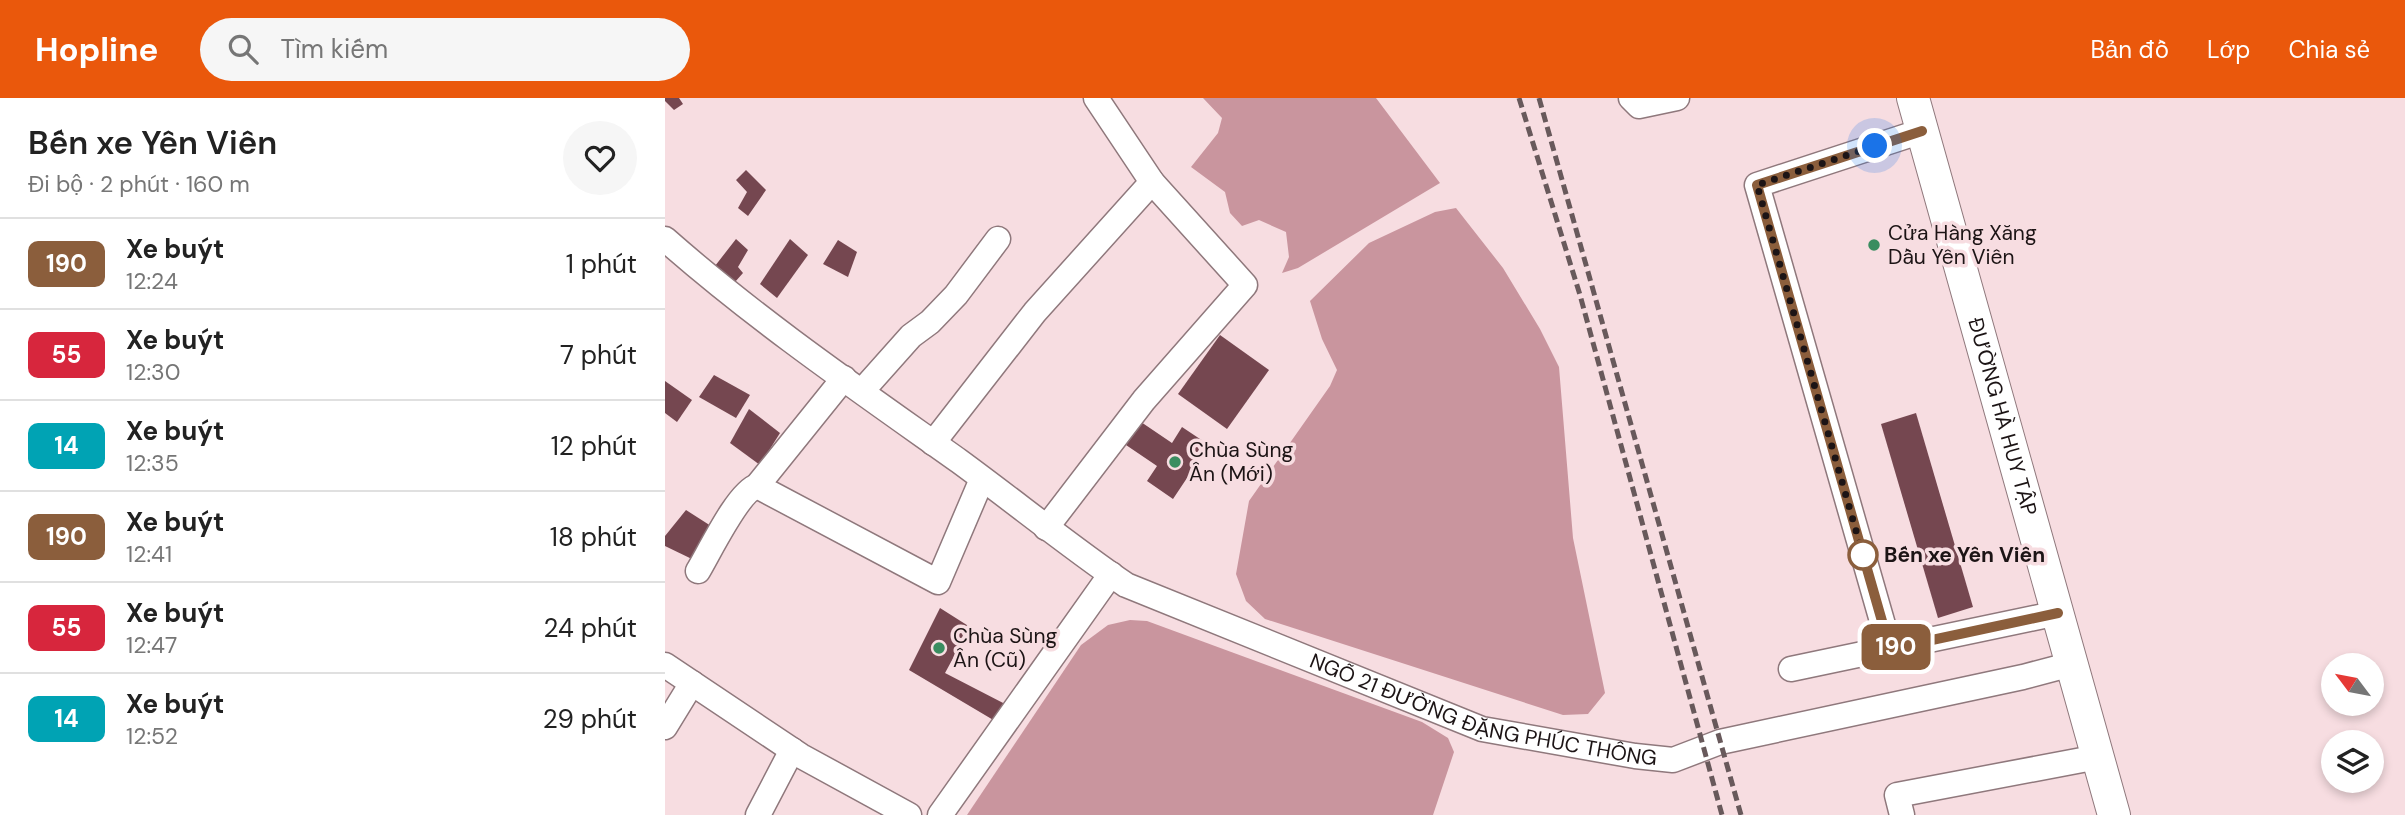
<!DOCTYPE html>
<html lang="vi">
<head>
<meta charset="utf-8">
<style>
  :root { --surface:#fff; --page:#f6f6f6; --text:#222; --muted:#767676; --line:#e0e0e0; --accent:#ea580c }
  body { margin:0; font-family:"DM Sans",sans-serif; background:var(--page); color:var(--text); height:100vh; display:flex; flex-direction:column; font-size:26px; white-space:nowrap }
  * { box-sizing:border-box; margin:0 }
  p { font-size:23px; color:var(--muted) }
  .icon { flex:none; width:38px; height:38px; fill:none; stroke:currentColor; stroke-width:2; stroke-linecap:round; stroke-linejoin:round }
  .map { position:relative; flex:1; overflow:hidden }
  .side { display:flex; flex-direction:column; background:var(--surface); width:665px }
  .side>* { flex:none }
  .badge { padding:0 14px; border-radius:10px; font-size:24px; line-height:46px }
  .needle { width:46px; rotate:302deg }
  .controls { position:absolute; left:1656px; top:555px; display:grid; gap:14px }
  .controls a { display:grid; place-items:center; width:63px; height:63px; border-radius:50%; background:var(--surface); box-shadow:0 4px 10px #0003; font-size:35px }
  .you { position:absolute; width:35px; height:35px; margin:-18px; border:5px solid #fff; border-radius:50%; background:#1a73e8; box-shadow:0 0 0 10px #1a73e833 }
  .map>.badge { position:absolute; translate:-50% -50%; box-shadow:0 0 0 4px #fff }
  .round { display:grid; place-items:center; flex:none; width:74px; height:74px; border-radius:37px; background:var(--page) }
  .summary { display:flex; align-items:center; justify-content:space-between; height:119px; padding:0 28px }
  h1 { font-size:33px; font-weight:600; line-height:52px }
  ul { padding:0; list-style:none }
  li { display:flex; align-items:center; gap:21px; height:91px; padding:0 28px; border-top:2px solid var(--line) }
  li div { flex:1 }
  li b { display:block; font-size:26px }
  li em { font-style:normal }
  li .badge { min-width:77px; font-weight:700; text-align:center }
  header { display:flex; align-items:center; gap:42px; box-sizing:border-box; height:98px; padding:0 35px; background:var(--accent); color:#fff }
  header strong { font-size:33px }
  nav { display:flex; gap:38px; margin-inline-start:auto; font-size:24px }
  .search { width:490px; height:63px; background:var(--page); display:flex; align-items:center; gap:18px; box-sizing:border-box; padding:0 24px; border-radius:38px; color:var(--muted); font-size:26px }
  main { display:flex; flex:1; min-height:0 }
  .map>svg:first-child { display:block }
  .water { fill:#c9959e }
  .building { fill:#754750 }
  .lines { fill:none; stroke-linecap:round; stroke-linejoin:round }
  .minor-casing { stroke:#8f787c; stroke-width:27 }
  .major-casing { stroke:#8f787c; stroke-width:34 }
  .minor { stroke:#fff; stroke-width:24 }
  .major { stroke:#fff; stroke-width:32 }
  .rail { stroke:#68595b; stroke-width:5; stroke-dasharray:10 5; stroke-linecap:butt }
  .line-casing { stroke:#fff; stroke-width:16 }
  .line { stroke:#8b5e3c; stroke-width:10 }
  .walk { stroke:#1c1415; stroke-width:7; stroke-dasharray:0 12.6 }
  .poi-dot { fill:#3a8d60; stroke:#f7dde1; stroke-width:2.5 }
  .stop-dot { fill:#fff; stroke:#8b5e3c; stroke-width:3.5 }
  .labels { text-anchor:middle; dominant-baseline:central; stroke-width:7; stroke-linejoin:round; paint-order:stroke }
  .poi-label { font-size:21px; fill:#1c1415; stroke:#f7dde1; text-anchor:start }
  .street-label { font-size:21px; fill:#1c1415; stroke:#f7dde1 }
  .stop-label { font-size:21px; font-weight:bold; fill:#1c1415; stroke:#f7dde1; text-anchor:start }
</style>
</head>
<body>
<header>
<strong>Hopline</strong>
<div class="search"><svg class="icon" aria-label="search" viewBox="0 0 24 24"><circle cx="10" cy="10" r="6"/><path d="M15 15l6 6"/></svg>Tìm kiếm</div>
<nav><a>Bản đồ</a><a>Lớp</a><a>Chia sẻ</a></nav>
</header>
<main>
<section class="side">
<div class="summary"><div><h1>Bến xe Yên Viên</h1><p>Đi bộ · 2 phút · 160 m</p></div><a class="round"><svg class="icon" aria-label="heart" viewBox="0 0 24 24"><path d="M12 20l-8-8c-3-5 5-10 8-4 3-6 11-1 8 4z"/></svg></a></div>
<ul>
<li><span class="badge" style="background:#8b5e3c;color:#fff">190</span><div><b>Xe buýt</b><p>12:24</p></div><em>1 phút</em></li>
<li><span class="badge" style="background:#d7263d;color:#fff">55</span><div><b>Xe buýt</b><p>12:30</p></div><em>7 phút</em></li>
<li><span class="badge" style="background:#00a3b4;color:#fff">14</span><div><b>Xe buýt</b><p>12:35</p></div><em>12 phút</em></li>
<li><span class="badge" style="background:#8b5e3c;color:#fff">190</span><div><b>Xe buýt</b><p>12:41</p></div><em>18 phút</em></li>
<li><span class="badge" style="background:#d7263d;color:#fff">55</span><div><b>Xe buýt</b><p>12:47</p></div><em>24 phút</em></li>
<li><span class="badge" style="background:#00a3b4;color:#fff">14</span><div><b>Xe buýt</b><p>12:52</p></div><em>29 phút</em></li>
</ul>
</section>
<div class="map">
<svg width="1740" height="717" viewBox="0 0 1740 717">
  <rect width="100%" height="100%" fill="#f7dde1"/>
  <g class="water">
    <path d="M538,0H711L775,85L633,170L617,175L624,159L621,134L594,122L577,128L565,115L560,94L526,69L553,35L557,20Z"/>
    <path d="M791,110L838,170L875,231L894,269L908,440L940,595L923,616L898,617L600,521L581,503L571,476L584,403L665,288L672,272L657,241L645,203L704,145L770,114Z"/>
    <path d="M465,522L482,523L757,624L783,640L789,654L768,717H302L416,547L443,527Z"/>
  </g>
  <g class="building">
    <path d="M0,0H14L18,6L9,12L0,3Z"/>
    <path d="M81,72L101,92L83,118L73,110L82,94L71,82Z"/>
    <path d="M71,141L83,152L73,169L78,175L70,184L50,168Z"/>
    <path d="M125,141L143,157L112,200L95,186Z"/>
    <path d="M173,142L192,154L183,179L158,166Z"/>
    <path d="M555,237L604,272L562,331L513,296Z"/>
    <path d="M49,277L85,297L71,320L34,299Z"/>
    <path d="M0,283L27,302L12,324L0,315Z"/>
    <path d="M84,311L115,335L95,367L65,345Z"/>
    <path d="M1251,315L1308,509L1273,520L1216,326Z"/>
    <path d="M476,324L507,345L517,329L544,347L508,401L482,383L492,368L461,347Z"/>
    <path d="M21,412L46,428L31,463L0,448V438Z"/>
    <path d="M275,510L305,529L280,575L342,607L330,623L244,572Z"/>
  </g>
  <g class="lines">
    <defs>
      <g id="minor">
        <path d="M966,0L974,8L1012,0"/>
        <path id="s1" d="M0,141C92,222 194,292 294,363C350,404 404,448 461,487L817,631L970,658L1008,662L1055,644L1358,579L1407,566"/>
        <path d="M197,293L246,238L265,224L291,197L333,141"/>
        <path d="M268,345L370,214L487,84"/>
        <path d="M92,388L273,484L317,381"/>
        <path d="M381,430L479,302L580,187L487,84L431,0"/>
        <path d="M33,473C45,453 73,394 92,388L179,280"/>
        <path d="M1225,551L1092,87L1257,33"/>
        <path d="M0,567L136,658L244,717"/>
        <path d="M1126,571L1393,515"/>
        <path d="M0,629L27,585"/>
        <path d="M93,717L127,652"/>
        <path d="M275,717L446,476"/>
        <path d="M1237,717L1232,697L1433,659"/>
      </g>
      <g id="major">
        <path id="s2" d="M1248,0L1449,717"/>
      </g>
    </defs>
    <use href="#minor" class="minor-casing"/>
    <use href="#major" class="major-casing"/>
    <use href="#minor" class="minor"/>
    <use href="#major" class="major"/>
    <g class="rail">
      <path d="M854,0L915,197L1057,717"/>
      <path d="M874,0L1076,717"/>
    </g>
  </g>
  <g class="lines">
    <defs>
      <path id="line" d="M1257,33L1092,87L1225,551L1393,515"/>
    </defs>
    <use href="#line" class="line-casing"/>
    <use href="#line" class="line"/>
    <path class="walk" d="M1198,457L1092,87L1210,48"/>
  </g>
  <g class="poi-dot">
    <circle cx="1209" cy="147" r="7"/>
    <circle cx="510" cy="364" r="7"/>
    <circle cx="274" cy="550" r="7"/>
  </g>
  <circle class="stop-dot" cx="1198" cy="457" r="14"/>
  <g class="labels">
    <g class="poi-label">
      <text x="1223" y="135">Cửa Hàng Xăng<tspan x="1223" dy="24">Dầu Yên Viên</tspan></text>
      <text x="524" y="352">Chùa Sùng<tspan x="524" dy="24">Ân (Mới)</tspan></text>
      <text x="288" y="538">Chùa Sùng<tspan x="288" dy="24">Ân (Cũ)</tspan></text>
    </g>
    <g class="street-label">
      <text stroke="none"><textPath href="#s2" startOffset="331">ĐƯỜNG HÀ HUY TẬP</textPath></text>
      <text stroke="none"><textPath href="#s1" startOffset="957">NGÕ 21 ĐƯỜNG ĐẶNG PHÚC THÔNG</textPath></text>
    </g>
    <g class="stop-label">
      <text x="1219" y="457">Bến xe Yên Viên</text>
    </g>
  </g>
</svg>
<div class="controls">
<a><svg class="needle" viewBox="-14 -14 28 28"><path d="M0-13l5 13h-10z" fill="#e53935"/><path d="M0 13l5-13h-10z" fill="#767676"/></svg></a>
<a><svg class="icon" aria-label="layers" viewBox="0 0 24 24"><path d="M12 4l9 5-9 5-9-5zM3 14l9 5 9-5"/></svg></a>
</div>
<div class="you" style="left:1210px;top:48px"></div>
<b class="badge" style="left:1231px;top:549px;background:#8b5e3c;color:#fff">190</b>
</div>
</main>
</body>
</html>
